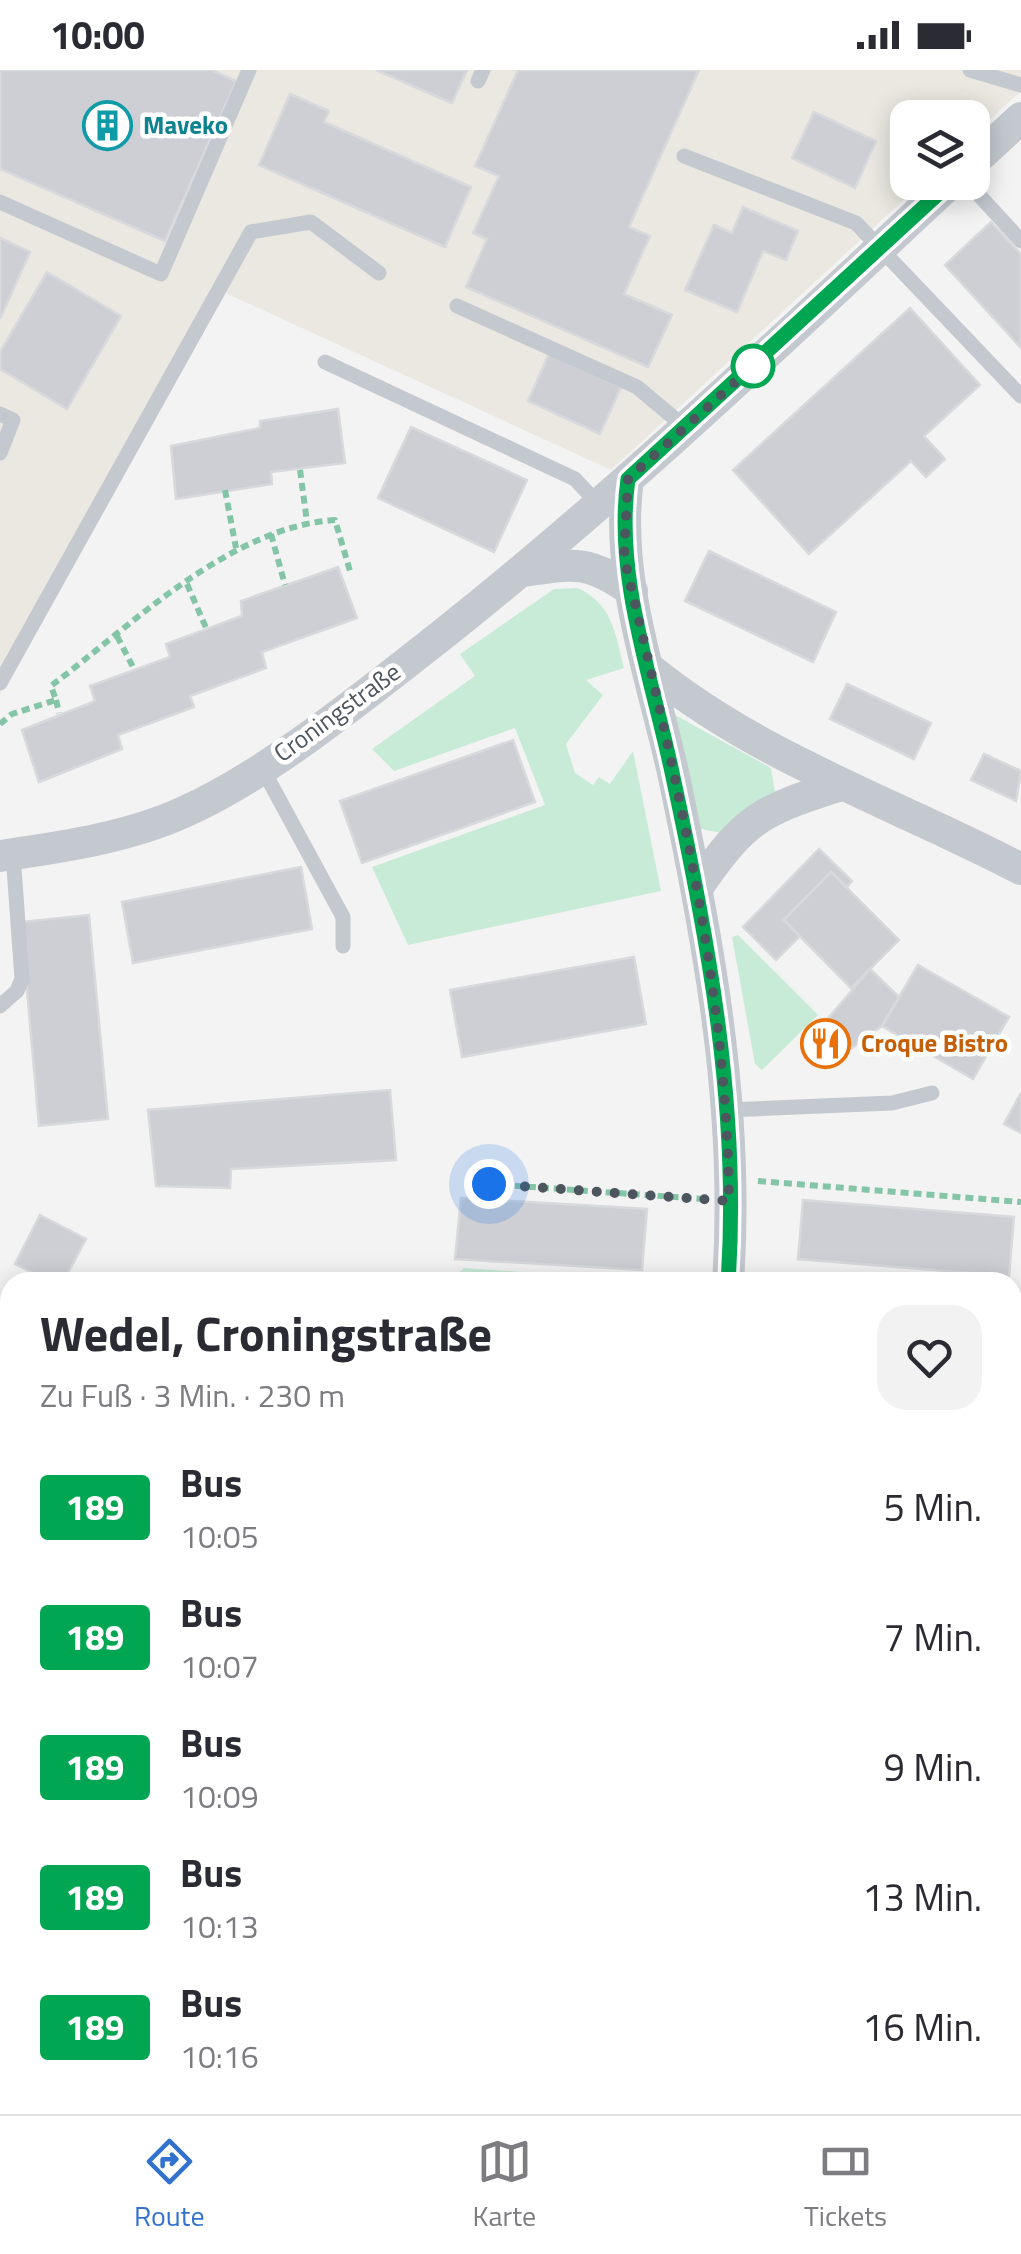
<!DOCTYPE html>
<html lang="de">
<head>
<meta charset="utf-8">
<style>
  :root { --surface:#fff; --page:#f2f2f3; --text:#2b2b33; --muted:#7c7c81; --line:#e1e1e2; --accent:#3371cf }
  body { margin:0; font-family:"Titillium Web",sans-serif; background:var(--page); color:var(--text); height:100vh; display:flex; flex-direction:column; font-size:38px; white-space:nowrap }
  * { box-sizing:border-box; margin:0 }
  p { font-size:32px; color:var(--muted) }
  .icon { flex:none; width:55px; height:55px; fill:none; stroke:currentColor; stroke-width:2; stroke-linecap:round; stroke-linejoin:round }
  .map { position:relative; flex:1; overflow:hidden }
  .sheet { position:absolute; left:0px; top:1202px; width:1022px; height:842px; display:flex; flex-direction:column; background:var(--surface); border-radius:30px 30px 0 0; box-shadow:0 5px 25px #0003 }
  .sheet>* { flex:none }
  .badge { padding:0 20px; border-radius:8px; font-size:35px; line-height:65px }
  .tools { position:absolute; left:890px; top:30px; display:grid; gap:20px }
  .tools a { display:grid; place-items:center; width:100px; height:100px; border-radius:20px; background:var(--surface); box-shadow:0 5px 25px #0003; font-size:50px }
  .you { position:absolute; width:50px; height:50px; margin:-25px; border:8px solid #fff; border-radius:50%; background:#1a73e8; box-shadow:0 0 0 15px #1a73e833 }
  .map>.badge { position:absolute; translate:-50% -50%; box-shadow:0 0 0 5px #fff }
  .round { display:grid; place-items:center; flex:none; width:105px; height:105px; border-radius:30px; background:var(--page) }
  .head { display:flex; align-items:center; justify-content:space-between; height:170px; padding:0 40px }
  h1 { font-size:48px; font-weight:700; line-height:75px }
  ul { padding:0; list-style:none }
  li { display:flex; align-items:center; gap:30px; height:130px; padding:0 40px }
  li div { flex:1 }
  li b { display:block; font-size:38px }
  li em { font-style:normal }
  li .badge { min-width:110px; font-weight:700; text-align:center }
  .status { display:flex; justify-content:space-between; align-items:center; height:70px; padding:0 50px; background:var(--surface); direction:ltr }
  .status svg { height:28px; fill:currentColor }
  .tab-bar { display:flex; justify-content:space-around; align-items:center; height:140px; border-top:2px solid var(--line); background:var(--surface); font-size:28px; color:var(--muted) }
  .tab-bar a { display:grid; justify-items:center; gap:5px }
  .tab-bar .selected { color:var(--accent) }
  .map>svg:first-child { display:block }
  .commercial { fill:#eae8e1 }
  .green { fill:#c8ebd7 }
  .building { fill:#cdcfd4; stroke:#d8d9dd; stroke-width:2.5 }
  .lines { fill:none; stroke-linecap:round; stroke-linejoin:round }
  .path { stroke:#84c5a7; stroke-width:6; stroke-dasharray:8 5; stroke-linecap:butt }
  .lane { stroke:#c3c9cf; stroke-width:15 }
  .street { stroke:#c3c9cf; stroke-width:32 }
  .line-casing { stroke:#fff; stroke-width:22 }
  .line { stroke:#00a651; stroke-width:15 }
  .walk { stroke:#4d555e; stroke-width:10; stroke-dasharray:0 18 }
  .stop-dot { fill:#fff; stroke:#00a651; stroke-width:5 }
  .labels { text-anchor:middle; dominant-baseline:central; stroke-width:9; stroke-linejoin:round; paint-order:stroke }
  .culture-label { font-size:25px; font-weight:bold; fill:#0d838f; stroke:#fff; text-anchor:start }
  .street-label { font-size:25px; fill:#4d555e; stroke:#fff }
  .food-label { font-size:25px; font-weight:bold; fill:#c56008; stroke:#fff; text-anchor:start }
</style>
</head>
<body>
<div class="status"><b>10:00</b><svg viewBox="0 0 49 12"><path d="M0 12V9h3v3zM5 12V6h3v6zM10 12V3h3v9zM15 12V0h3v12zM26 1h20v11H26zM47 4h2v5h-2z"/></svg></div>
<div class="map">
<svg width="1021" height="2044" viewBox="0 0 1021 2044">
  <rect width="100%" height="100%" fill="#f4f3f3"/>
  <path class="commercial" d="M0,0H1021V21L973,65L972,48H908V112L922,113L611,400L219,220L0,624Z"/>
  <g class="green">
    <path d="M578,518C613,535 615,563 624,598L586,610L603,625L566,674L575,703L593,715L599,707L610,714L633,681L661,821L408,875L372,797L545,735L515,658L394,701L372,679L475,606L460,584L554,519Z"/>
    <path d="M675,645L771,698L775,722L721,763L697,758Z"/>
    <path d="M738,865L818,945L762,1000L755,994L732,867Z"/>
    <path d="M464,1198L655,1211L451,1212Z"/>
    <path d="M483,2035H583L580,2044H479Z"/>
  </g>
  <g class="building">
    <path d="M0,0H212L236,11L165,171L0,99Z"/>
    <path d="M376,0H467L452,33Z"/>
    <path d="M518,0H699L629,157L650,166L624,224L672,245L648,297L466,217L487,169L473,163L499,106L475,96Z"/>
    <path d="M290,24L329,41L324,52L471,117L445,177L259,95Z"/>
    <path d="M814,42L876,71L855,118L792,88Z"/>
    <path d="M743,137L798,161L786,190L763,181L737,242L685,220L714,155L732,163Z"/>
    <path d="M991,152L1021,184V278L945,195Z"/>
    <path d="M0,168L30,182L0,249Z"/>
    <path d="M47,202L121,246L67,339L0,299V282Z"/>
    <path d="M910,238L980,315L924,366L945,389L926,407L911,391L809,484L733,400Z"/>
    <path d="M549,284L621,317L600,364L528,331Z"/>
    <path d="M338,339L345,393L271,402L272,414L176,429L171,376L260,358V351Z"/>
    <path d="M411,357L527,410L494,482L378,428Z"/>
    <path d="M709,481L836,542L813,592L685,531Z"/>
    <path d="M338,497L357,548L262,582L266,598L190,626L194,637L118,665L122,679L39,712L22,660L95,631L90,616L170,587L166,574L242,546L241,531Z"/>
    <path d="M847,614L931,653L914,689L830,649Z"/>
    <path d="M513,670L535,732L362,793L340,731Z"/>
    <path d="M984,684L1021,701L1016,731L971,710Z"/>
    <path d="M819,779L852,811L847,817L831,802L784,850L800,866L776,890L743,857Z"/>
    <path d="M301,797L312,859L133,893L122,832Z"/>
    <path d="M831,802L899,870L851,918L784,850Z"/>
    <path d="M89,845L108,1049L39,1056L21,852Z"/>
    <path d="M634,887L646,954L462,987L450,920Z"/>
    <path d="M918,895L1009,947L973,1009L882,956Z"/>
    <path d="M870,899L899,927L882,956L830,994L814,965Z"/>
    <path d="M390,1020L396,1090L231,1099L230,1118L156,1116L148,1040Z"/>
    <path d="M1021,1023V1063L1004,1054Z"/>
    <path d="M461,1128L647,1139L642,1200L455,1189Z"/>
    <path d="M803,1130L1014,1147L1009,1206L798,1189Z"/>
    <path d="M40,1145L86,1169L63,1212H51L15,1194Z"/>
    <path d="M0,1278L10,1283V1334L0,1353Z"/>
    <path d="M0,1357L10,1363V1409L0,1404Z"/>
    <path d="M0,1635L10,1641V1681L0,1676Z"/>
    <path d="M0,1783L10,1788V1825L0,1844Z"/>
    <path d="M1012,1877L1021,1883V1937L1012,1948Z"/>
    <path d="M281,2035L300,2044H275Z"/>
    <path d="M281,2035H405L409,2037L406,2044H337L319,2036L315,2044H300Z"/>
    <path d="M861,2035H896L909,2044H855Z"/>
  </g>
  <g class="lines">
    <g class="path">
      <path d="M300,400L307,452"/>
      <path d="M225,420L236,478"/>
      <path d="M271,464L285,515"/>
      <path d="M187,514L207,560"/>
      <path d="M117,566L134,599"/>
      <path d="M56,630L59,643"/>
      <path d="M0,654L12,644L56,630L51,616C133,554 230,457 335,450L350,501"/>
      <path d="M758,1111L1021,1132"/>
      <path d="M489,1114L703,1129"/>
      <path d="M1012,1297H1021"/>
    </g>
    <g class="lane">
      <path d="M970,0L1021,15"/>
      <path d="M478,11L483,0"/>
      <path d="M684,86L856,153L1021,326"/>
      <path d="M967,112L1021,171"/>
      <path d="M0,132L161,204L249,0"/>
      <path d="M457,236L637,317L686,358"/>
      <path d="M325,292L575,409L599,435"/>
      <path d="M0,344L13,350L0,383"/>
      <path d="M0,613L251,162L311,152L379,203"/>
      <path d="M261,696L343,847V876"/>
      <path d="M0,936L17,921L22,909L13,784"/>
      <path d="M726,1040L892,1033L932,1023"/>
      <path d="M0,1519L10,1500"/>
    </g>
    <g class="street">
      <path d="M972,93L1021,48"/>
      <path d="M628,409C614,508 653,610 674,707C709,873 740,1042 728,1212"/>
      <path d="M523,501C575,493 588,490 632,521"/>
      <path d="M651,600C761,689 897,734 1021,799"/>
      <path d="M0,786C61,777 127,768 184,742C263,707 354,634 423,580C608,435 779,273 951,112"/>
      <path d="M697,818C746,747 760,741 841,715"/>
      <path d="M0,1450L10,1455"/>
      <path d="M1012,2015L1021,2020"/>
      <path d="M469,2044L473,2035"/>
      <path d="M606,2044L608,2035"/>
    </g>
  </g>
  <g class="lines">
    <defs>
      <path id="line" d="M728,1212C740,1042 709,873 673,707C653,610 614,508 628,409L951,112"/>
    </defs>
    <use href="#line" class="line-casing"/>
    <use href="#line" class="line"/>
    <path class="walk" d="M489,1114L729,1131C727,912 674,699 624,487L628,409L753,296"/>
  </g>
  <defs>
    <symbol id="building-ring" viewBox="-11 -11 22 22"><circle r="9.5" fill="#fff" stroke="#0f9aa8" stroke-width="1.5"/><path d="M-4-6H4V6H1V3H-1V6H-4ZM-2.5-4.3h1.7v1.8h-1.7ZM.8-4.3h1.7v1.8H.8ZM-2.5-1h1.7V.8h-1.7ZM.8-1h1.7V.8H.8Z" fill="#0f9aa8"/></symbol>
    <symbol id="restaurant-ring" viewBox="-11 -11 22 22"><circle r="9.5" fill="#fff" stroke="#e8710a" stroke-width="1.5"/><path d="M-5-6h1v4h1v-4h1v4h1v-4h1v5L-1.5 .5V6h-2V.5L-5-1ZM5-6V6H3V1.5H1.5Q1.5-4 5-6Z" fill="#e8710a"/></symbol>
  </defs>
  <g fill-rule="evenodd">
    <use href="#building-ring" x="80" y="28" width="55" height="55"/>
    <use href="#restaurant-ring" x="798" y="946" width="55" height="55"/>
  </g>
  <circle class="stop-dot" cx="753" cy="296" r="20"/>
  <g class="labels">
    <g class="culture-label">
      <text x="143" y="55">Maveko</text>
    </g>
    <g class="street-label">
      <text transform="translate(337 642) rotate(-36)">Croningstraße</text>
    </g>
    <g class="food-label">
      <text x="861" y="973">Croque Bistro</text>
    </g>
  </g>
</svg>
<div class="tools">
<a><svg class="icon" aria-label="layers" viewBox="0 0 24 24"><path d="M12 4l9 5-9 5-9-5zM3 14l9 5 9-5"/></svg></a>
</div>
<div class="you" style="left:489px;top:1114px"></div>
<section class="sheet">
<div class="head"><div><h1>Wedel, Croningstraße</h1><p>Zu Fuß · 3 Min. · 230 m</p></div><a class="round"><svg class="icon" aria-label="heart" viewBox="0 0 24 24"><path d="M12 20l-8-8c-3-5 5-10 8-4 3-6 11-1 8 4z"/></svg></a></div>
<ul>
<li><span class="badge" style="background:#00a651;color:#fff">189</span><div><b>Bus</b><p>10:05</p></div><em>5 Min.</em></li>
<li><span class="badge" style="background:#00a651;color:#fff">189</span><div><b>Bus</b><p>10:07</p></div><em>7 Min.</em></li>
<li><span class="badge" style="background:#00a651;color:#fff">189</span><div><b>Bus</b><p>10:09</p></div><em>9 Min.</em></li>
<li><span class="badge" style="background:#00a651;color:#fff">189</span><div><b>Bus</b><p>10:13</p></div><em>13 Min.</em></li>
<li><span class="badge" style="background:#00a651;color:#fff">189</span><div><b>Bus</b><p>10:16</p></div><em>16 Min.</em></li>
</ul>
</section>
</div>
<nav class="tab-bar">
<a class="selected"><svg class="icon" aria-label="directions" viewBox="0 0 24 24"><path d="M12 3l9 9-9 9-9-9zM9 14v-3h6M13 9l2 2-2 2"/></svg>Route</a>
<a><svg class="icon" aria-label="map" viewBox="0 0 24 24"><path d="M3 6l6-2 6 2 6-2v14l-6 2-6-2-6 2zM9 4v14M15 6v14"/></svg>Karte</a>
<a><svg class="icon" aria-label="tickets" viewBox="0 0 24 24"><path d="M3 7h18v10H3zM15 7v10"/></svg>Tickets</a>
</nav>
</body>
</html>
